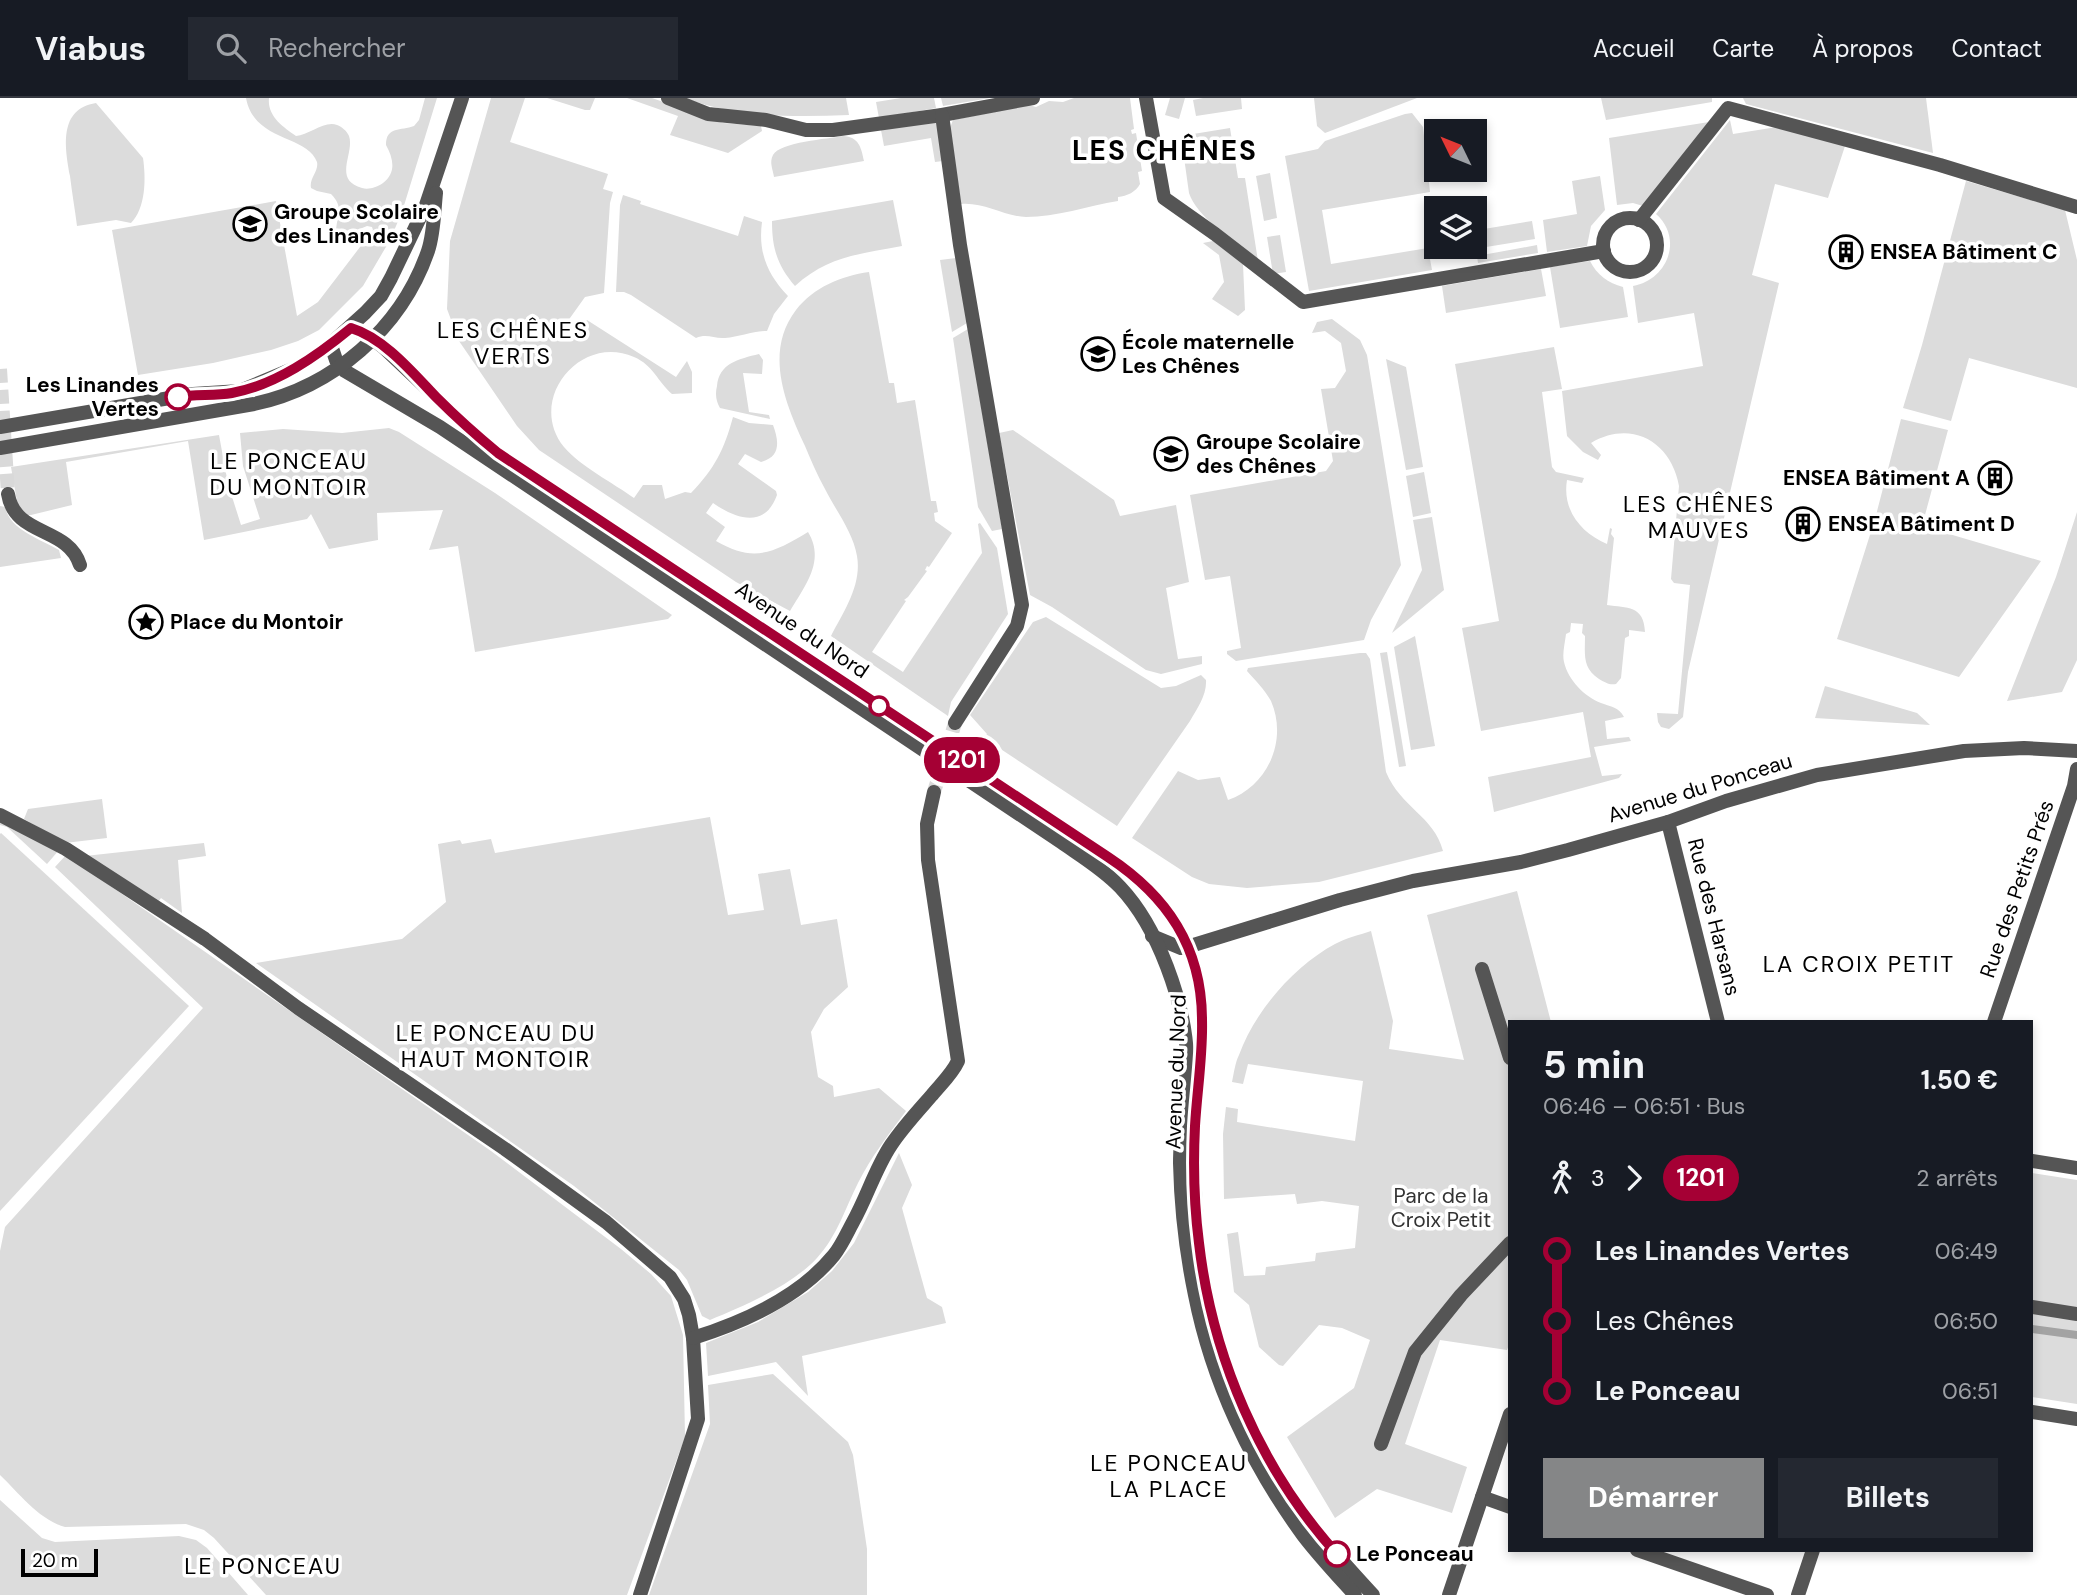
<!DOCTYPE html>
<html lang="fr">
<head>
<meta charset="utf-8">
<style>
  :root { --surface:#171b24; --page:#242831; --text:#f1f3f6; --muted:#9ea1a6; --line:#363941; --accent:#858687 }
  body { margin:0; font-family:"DM Sans",sans-serif; background:var(--page); color:var(--text); height:100vh; display:flex; flex-direction:column; font-size:26px; white-space:nowrap }
  * { box-sizing:border-box; margin:0 }
  p { font-size:23px; color:var(--muted) }
  .icon { flex:none; width:38px; height:38px; fill:none; stroke:currentColor; stroke-width:2; stroke-linecap:round; stroke-linejoin:round }
  .map { position:relative; flex:1; overflow:hidden }
  .panel { position:absolute; left:1508px; top:922px; width:525px; height:532px; display:flex; flex-direction:column; background:var(--surface); border-radius:0px; box-shadow:0 4px 10px #0003 }
  .panel>* { flex:none }
  .badge { padding:0 14px; border-radius:23px; font-size:24px; line-height:46px }
  .needle { width:46px; rotate:313deg }
  .buttons { position:absolute; left:1424px; top:21px; display:grid; gap:14px }
  .buttons a { display:grid; place-items:center; width:63px; height:63px; border-radius:0px; background:var(--surface); box-shadow:0 4px 10px #0003; font-size:35px }
  .scale { position:absolute; left:21px; bottom:18px; width:77px; box-sizing:border-box; padding-left:7px; border:4px solid #000; border-top:0; font-size:19px; line-height:24px; white-space:nowrap; color:#000; -webkit-text-stroke:5px #fff; paint-order:stroke }
  .map>.badge { position:absolute; translate:-50% -50%; box-shadow:0 0 0 4px #fff }
  .legs { display:flex; align-items:center; gap:10px; height:77px; padding:0 35px; font-size:23px }
  .legs p { margin-inline-start:auto }
  .head { display:flex; align-items:center; justify-content:space-between; height:119px; padding:0 35px }
  h1 { font-size:38px; font-weight:700; line-height:52px }
  .button { display:flex; gap:14px; margin-top:auto; padding:14px 35px }
  .button a { flex:1; height:80px; border-radius:0px; background:var(--accent); color:#fff; font-size:28px; font-weight:700; line-height:80px; text-align:center }
  .button a+a { background:var(--page); color:var(--text) }
  ul { padding:0 35px; list-style:none }
  li { display:flex; align-items:center; gap:24px; height:70px; font-size:26px }
  li i { display:grid; place-items:center; width:10px; height:100%; margin:0 9px; background:currentColor }
  li i::after { content:''; width:18px; height:18px; margin:-9px; border:5px solid; border-radius:50%; background:var(--surface) }
  li p { margin-inline-start:auto }
  li:first-child i { background:linear-gradient(#0000 50%,currentColor 0) }
  li:last-child i { background:linear-gradient(currentColor 50%,#0000 0) }
  header { display:flex; align-items:center; gap:42px; box-sizing:border-box; height:98px; padding:0 35px; background:var(--surface); border-bottom:2px solid var(--line) }
  header strong { font-size:33px }
  nav { display:flex; gap:38px; margin-inline-start:auto; font-size:24px }
  .search { width:490px; height:63px; background:var(--page); display:flex; align-items:center; gap:18px; box-sizing:border-box; padding:0 24px; border-radius:0px; color:var(--muted); font-size:26px }
  .map>svg:first-child { display:block }
  .green { fill:#dcdcdc }
  .lines { fill:none; stroke-linecap:round; stroke-linejoin:round }
  .stream { stroke:#a3a3a3; stroke-width:8 }
  .pedestrian-tunnel { stroke:#d9d9d9; stroke-width:14; stroke-dasharray:14 7; stroke-linecap:butt }
  .pedestrian { stroke:#555; stroke-width:14 }
  .minor { stroke:#555; stroke-width:14 }
  .tertiary { stroke:#555; stroke-width:14 }
  .line-1-casing { stroke:#fff; stroke-width:16 }
  .line-1 { stroke:#a50034; stroke-width:10 }
  .stop-1-dot { fill:#fff; stroke:#a50034; stroke-width:3.5 }
  .labels { text-anchor:middle; dominant-baseline:central; stroke-width:7; stroke-linejoin:round; paint-order:stroke }
  .poi-label { font-size:21px; font-weight:bold; fill:#000; stroke:#fff; text-anchor:start }
  .stop-label { font-size:21px; font-weight:bold; fill:#000; stroke:#fff; text-anchor:end }
  .street-label { font-size:21px; fill:#000; stroke:#fff }
  .park-label { font-size:21px; fill:#333; stroke:#fff }
  .neighbourhood-label { font-size:23px; letter-spacing:2px; fill:#000; stroke:#fff }
  .district-label { font-size:28px; font-weight:bold; letter-spacing:2px; fill:#000; stroke:#fff }
</style>
</head>
<body>
<header>
<strong>Viabus</strong>
<div class="search"><svg class="icon" aria-label="search" viewBox="0 0 24 24"><circle cx="10" cy="10" r="6"/><path d="M15 15l6 6"/></svg>Rechercher</div>
<nav><a>Accueil</a><a>Carte</a><a>À propos</a><a>Contact</a></nav>
</header>
<div class="map">
<svg width="2077" height="1497" viewBox="0 0 2077 1497">
  <rect width="100%" height="100%" fill="#fff"/>
  <g class="green">
    <path d="M246,0H269C267,18 283,29 296,38C309,37 325,22 337,27C342,29 347,33 349,38C355,55 332,82 362,90C369,92 377,89 383,85C397,74 393,60 386,47C386,28 401,33 414,28L419,22L425,0H437L402,114L390,142L363,188L319,232L298,243L271,252L213,265L138,277L112,132L276,103L297,218L318,204L373,132L372,129L367,128L343,138L336,135C336,118 345,110 331,96L317,93L311,90C309,80 319,73 317,64C308,37 254,44 246,0Z"/>
    <path d="M491,0H525L510,44L608,76L603,91L613,94L610,105L604,195L585,199L565,227L578,235L587,222L676,279L687,263L692,274V295L672,296C658,284 653,267 634,259C580,235 526,302 564,349C580,368 613,385 634,400L643,387H662L665,401L685,394L691,395C715,370 724,352 733,319L749,325L773,327C779,343 781,359 761,364L745,356L738,366L776,393L777,397C765,431 736,421 713,405L706,415L725,429L716,443C754,465 773,455 808,434C826,463 804,489 790,513L736,484L539,352L517,328L470,259L459,243L447,211L450,143Z"/>
    <path d="M547,0H595L590,12H585Z"/>
    <path d="M627,0H652L723,25L761,28L762,33L728,55L670,37L678,18Z"/>
    <path d="M685,0H846L849,17C794,19 737,20 685,0Z"/>
    <path d="M901,0H934L936,10L879,20L876,4Z"/>
    <path d="M941,0H990L943,8Z"/>
    <path d="M1074,0H1130L1134,31L1131,32L1132,36L1136,35L1142,73L1138,74L1140,86C1136,94 1127,98 1118,99V103C1088,108 1056,119 1026,119C1003,118 984,104 961,106L950,30L953,22L1029,7L1036,9L1049,3L1063,4Z"/>
    <path d="M1170,0H1185L1179,21L1165,17Z"/>
    <path d="M1203,0H1241L1242,11L1196,18L1193,2Z"/>
    <path d="M1314,0H1417L1325,35L1317,28Z"/>
    <path d="M1601,0H1712V4L1606,22Z"/>
    <path d="M1743,0H1926L1933,55L1746,6Z"/>
    <path d="M96,5L143,60C146,80 146,110 131,125L116,122L77,128C75,112 72,95 70,78C65,50 58,11 96,5Z"/>
    <path d="M1412,15L1423,29L1430,94L1322,112L1331,166L1428,150L1432,172L1309,193L1285,58L1318,51L1325,43L1405,16Z"/>
    <path d="M936,22L943,63L935,64L931,40L884,48L881,32Z"/>
    <path d="M1730,22L1733,36L1777,29L1845,48L1828,100L1775,86L1752,177L1779,185L1688,574L1683,619L1669,631L1661,629L1658,624L1657,615L1678,616L1690,487L1674,485L1671,481L1679,388C1671,344 1632,321 1591,345L1601,357L1598,362L1583,354L1567,338L1562,293L1703,268L1694,215L1638,225L1633,188C1667,182 1684,141 1656,116Z"/>
    <path d="M1709,24L1643,108L1633,105L1617,107L1609,40Z"/>
    <path d="M1230,30L1238,80H1245L1258,163C1238,146 1197,120 1189,95L1181,38Z"/>
    <path d="M843,38C859,39 861,49 864,63L774,79C773,72 769,64 773,57C780,44 828,41 843,38Z"/>
    <path d="M1270,75L1277,120L1264,123L1256,78Z"/>
    <path d="M1600,78L1605,112L1591,128L1587,148L1547,154L1543,122L1577,116L1572,83Z"/>
    <path d="M1966,83L2065,112L2077,162V290L1969,260L1951,323L1903,310L1922,247Z"/>
    <path d="M623,97L641,103L640,106L738,138L744,118L762,124C758,154 767,176 788,198L774,216L767,233C753,233 739,239 725,240C714,241 707,235 696,240L631,197L624,194H616L620,107Z"/>
    <path d="M893,102L902,148C860,156 828,158 795,188C777,167 772,150 772,123Z"/>
    <path d="M1532,123L1535,141L1480,150L1478,132Z"/>
    <path d="M1280,137L1286,174L1273,176L1267,139Z"/>
    <path d="M1213,143L1243,166L1245,212L1238,218L1212,201L1224,184L1219,157L1203,145Z"/>
    <path d="M1537,147L1538,155L1478,165L1477,158Z"/>
    <path d="M956,160L967,225L952,234L940,162Z"/>
    <path d="M1590,163C1597,177 1608,185 1623,189L1628,219L1560,230L1550,169Z"/>
    <path d="M1541,171L1546,198L1446,215L1442,188Z"/>
    <path d="M869,174L889,285H894L897,305L915,302L931,403H936L938,414L934,415L935,423L952,435L929,469L927,468L925,472L927,473L908,499L904,502L906,503L872,554L903,574L982,455L978,426L980,425L997,450L1008,516L951,604L948,618L831,538C844,513 862,487 857,458C853,434 836,413 825,391C817,377 811,362 805,348C785,305 764,254 796,212C814,189 841,178 869,174Z"/>
    <path d="M1332,221L1360,242L1367,257L1401,467L1371,522L1364,542L1236,563L1227,556V553L1241,550L1230,478L1205,482L1190,397L1326,373L1333,363L1321,291L1335,290L1346,273L1341,245L1325,233L1312,235L1317,224Z"/>
    <path d="M968,231L1002,431L992,433L978,409L953,240Z"/>
    <path d="M1554,249L1562,291L1542,294L1552,369L1556,374L1584,380L1582,385L1567,382C1562,412 1581,435 1607,446L1610,430L1612,431L1611,436L1614,440L1607,507C1627,510 1644,507 1645,534L1629,532V538L1625,540L1621,580L1616,586C1609,587 1606,585 1599,581C1582,570 1585,556 1585,538L1582,535L1583,526L1571,525L1570,534L1566,536C1565,545 1562,556 1564,564C1568,582 1585,599 1601,605C1611,609 1619,609 1624,619L1605,623L1607,641L1629,639L1631,643L1594,649L1602,678L1622,676L1619,680L1494,714L1488,679L1591,659L1583,614L1481,633L1462,530L1499,523L1455,266Z"/>
    <path d="M759,256L763,262L762,276L743,275L749,314L769,317L770,321L720,310C716,303 715,296 717,288C719,265 739,261 759,256Z"/>
    <path d="M1386,261L1406,269L1423,369L1406,372Z"/>
    <path d="M1901,321L1948,332L1922,428L2041,463L1959,579L1837,541L1875,421Z"/>
    <path d="M389,330L399,334L495,395L672,517L668,521L475,554L458,448L429,452L443,412L377,415L378,442L329,451L311,416L307,421L204,442L188,343L66,364L72,407L31,417H25L18,409L11,369L219,337L228,386L241,427L260,421L243,368L240,335L283,331L342,335Z"/>
    <path d="M1013,332L1114,402L1120,418L1176,407L1189,484L1166,490L1178,561L1202,558V566L1161,576L1146,572L1052,509L1030,497L999,335Z"/>
    <path d="M1424,374L1431,415L1413,419L1406,378Z"/>
    <path d="M0,408L5,409C10,432 40,441 59,452L61,460L0,469Z"/>
    <path d="M2077,414V562L2062,594L2007,603L2056,479Z"/>
    <path d="M1432,419L1444,492L1392,535L1422,472L1413,422Z"/>
    <path d="M1046,519L1161,590L1176,588L1201,577L1206,582C1207,597 1197,611 1190,623L1117,728L987,642L985,639L987,636L970,617L1033,524Z"/>
    <path d="M1415,538L1435,648L1411,652L1394,549Z"/>
    <path d="M1387,554L1406,668L1399,669L1380,555Z"/>
    <path d="M1360,555H1366L1370,561L1386,674C1401,710 1434,718 1443,753L1319,784L1247,790L1209,786L1192,779L1132,740L1178,673L1198,682L1220,679L1228,702C1268,688 1288,642 1271,603C1265,592 1255,582 1247,573L1248,570Z"/>
    <path d="M1825,588L1917,615L1930,627L1815,620Z"/>
    <path d="M102,701L107,740L65,745L24,721L28,711Z"/>
    <path d="M710,719L728,817L764,812L758,776L790,771L801,827L837,821L848,889L824,911L811,934L818,979L833,988L834,999L879,990L906,1013C889,1036 871,1059 858,1085C845,1111 837,1138 817,1160C791,1188 744,1208 710,1222L702,1218L687,1182L679,1172L574,1088L256,865L402,841L446,804L438,746L460,742L462,746L491,741L495,755Z"/>
    <path d="M0,722L59,752L47,766L7,729L0,727Z"/>
    <path d="M1,735L189,908L0,1113V736Z"/>
    <path d="M204,745L206,758L178,762L182,815L161,800L158,804L85,758Z"/>
    <path d="M66,757L491,1053L621,1151L651,1176L671,1198L683,1237L685,1339L627,1497H266L214,1440L204,1432L186,1426L65,1429C38,1421 20,1396 0,1377V1153L5,1129L203,910L55,769Z"/>
    <path d="M1517,793L1551,924H1510V1244L1507,1252L1440,1242L1405,1346L1467,1369L1452,1415L1377,1391L1335,1420L1287,1339L1354,1290L1370,1242L1342,1230L1319,1227L1283,1268L1279,1267L1259,1249L1249,1207L1234,1194L1227,1136L1238,1134L1244,1178L1265,1177L1266,1169L1315,1163L1316,1155L1355,1150L1359,1108L1322,1103L1297,1106L1295,1096L1224,1101L1223,1036L1226,1009L1238,1011L1237,1024L1355,1043L1363,983L1248,966L1243,986L1232,984C1234,975 1235,965 1239,957C1255,913 1294,868 1335,846C1346,840 1359,837 1371,833L1393,923L1389,951L1464,962L1427,817Z"/>
    <path d="M899,1055L912,1087L902,1110L927,1200L942,1209L946,1225L802,1258L808,1298L776,1264L708,1278L706,1245L758,1224L808,1194L832,1173L854,1145Z"/>
    <path d="M2032,1075L2077,1082V1306L2032,1299Z"/>
    <path d="M773,1276L848,1344L853,1357L867,1451V1497H649L710,1326L708,1287Z"/>
    <path d="M0,1402L42,1440L55,1444L179,1438L196,1442L207,1450L248,1497H0Z"/>
  </g>
  <g class="lines">
    <path class="stream" d="M2032,1231L2077,1237"/>
    <g class="pedestrian-tunnel">
      <path d="M0,271L8,396"/>
      <path d="M934,694L955,625"/>
    </g>
    <g class="pedestrian">
      <path d="M668,0L708,16L766,22L806,32H833L942,17L1033,0"/>
      <path d="M1146,0L1164,100L1215,136L1303,204L1604,153"/>
      <path d="M942,17L960,147L1022,507L1017,528L955,625"/>
      <circle cx="1630" cy="147" r="27"/>
      <path d="M1639,122L1728,10L1940,67L2077,109"/>
      <path d="M8,396C15,439 68,428 80,467"/>
      <path d="M0,717L66,751L205,841L298,910L505,1051L606,1124L670,1179L684,1201L689,1217L693,1240L698,1321L640,1497"/>
      <path d="M1482,871L1510,960"/>
      <path d="M2032,1209L2077,1216"/>
      <path d="M693,1240C744,1224 800,1199 834,1157C842,1147 847,1135 853,1124C867,1099 875,1071 891,1047C903,1029 918,1013 932,997C941,986 952,976 958,963L928,762L927,726L934,694"/>
      <path d="M1381,1346L1415,1254L1461,1197L1510,1145"/>
    </g>
    <g class="minor">
      <path d="M1668,724L1718,924"/>
      <path d="M1152,838L1181,850L1187,849L1340,802L1413,783L1521,764L1568,752L1668,724L1726,703L1817,677L1964,653L2024,650L2077,653"/>
      <path d="M1994,924L2074,688L2077,671"/>
      <path d="M2032,1063L2077,1070"/>
      <path d="M2032,1314L2077,1321"/>
      <path d="M1482,1399L1510,1409"/>
      <path d="M1637,1452L1767,1497"/>
      <path d="M1449,1497L1510,1316"/>
      <path d="M1798,1497L1813,1452"/>
    </g>
    <g class="tertiary">
      <path d="M351,230L370,239L383,249L471,332L498,355L1108,759C1167,799 1201,848 1202,921C1203,958 1196,995 1195,1032C1193,1086 1196,1142 1207,1195C1223,1279 1262,1362 1314,1429C1332,1453 1353,1475 1373,1497"/>
      <path d="M331,247L336,262L345,273L440,329L1061,744C1081,758 1103,771 1120,789C1158,829 1185,905 1187,959C1187,995 1180,1030 1180,1065C1181,1109 1186,1154 1195,1197C1212,1283 1251,1366 1303,1437C1319,1458 1337,1477 1355,1497"/>
      <path d="M0,329L193,296L240,293L295,270L326,250L365,215L381,198L391,180L426,107L462,0"/>
      <path d="M0,350L254,306C333,289 401,231 428,153C434,135 434,114 436,95"/>
    </g>
  </g>
  <g class="lines">
    <defs>
      <path id="line-1" d="M178,299C196,296 214,298 232,295C276,287 317,258 351,230C384,240 413,275 436,299C456,319 476,337 498,355L1108,759C1167,798 1202,849 1202,922C1203,957 1197,993 1195,1028C1193,1067 1194,1106 1199,1145C1212,1258 1260,1371 1337,1456"/>
    </defs>
    <use href="#line-1" class="line-1-casing"/>
    <use href="#line-1" class="line-1"/>
  </g>
  <defs>
    <symbol id="school-ring" viewBox="-11 -11 22 22"><circle r="9.5" fill="#fff" stroke="#000" stroke-width="1.5"/><path d="M0-5L7-2L0 1L-7-2ZM-4 1L0 2.5L4 1V4Q0 6-4 4Z" fill="#000"/></symbol>
    <symbol id="building-ring" viewBox="-11 -11 22 22"><circle r="9.5" fill="#fff" stroke="#000" stroke-width="1.5"/><path d="M-4-6H4V6H1V3H-1V6H-4ZM-2.5-4.3h1.7v1.8h-1.7ZM.8-4.3h1.7v1.8H.8ZM-2.5-1h1.7V.8h-1.7ZM.8-1h1.7V.8H.8Z" fill="#000"/></symbol>
    <symbol id="sight-ring" viewBox="-11 -11 22 22"><circle r="9.5" fill="#fff" stroke="#000" stroke-width="1.5"/><path d="M0-6L1.8-2.2L6-1.7L2.9 1.2L3.7 5.4L0 3.3L-3.7 5.4L-2.9 1.2L-6-1.7L-1.8-2.2Z" fill="#000"/></symbol>
  </defs>
  <g fill-rule="evenodd">
    <use href="#school-ring" x="231" y="107" width="38" height="38"/>
    <use href="#building-ring" x="1827" y="135" width="38" height="38"/>
    <use href="#school-ring" x="1079" y="237" width="38" height="38"/>
    <use href="#school-ring" x="1152" y="337" width="38" height="38"/>
    <use href="#building-ring" x="1976" y="361" width="38" height="38"/>
    <use href="#building-ring" x="1784" y="407" width="38" height="38"/>
    <use href="#sight-ring" x="127" y="505" width="38" height="38"/>
  </g>
  <g class="stop-1-dot">
    <circle cx="178" cy="299" r="12"/>
    <circle cx="879" cy="608" r="9"/>
    <circle cx="1337" cy="1456" r="12"/>
  </g>
  <g class="labels">
    <g class="poi-label">
      <text x="274" y="114">Groupe Scolaire<tspan x="274" dy="24">des Linandes</tspan></text>
      <text x="1870" y="154">ENSEA Bâtiment C</text>
      <text x="1122" y="244">École maternelle<tspan x="1122" dy="24">Les Chênes</tspan></text>
      <text x="1196" y="344">Groupe Scolaire<tspan x="1196" dy="24">des Chênes</tspan></text>
      <text x="1970" y="380" text-anchor="end">ENSEA Bâtiment A</text>
      <text x="1828" y="426">ENSEA Bâtiment D</text>
      <text x="170" y="524">Place du Montoir</text>
    </g>
    <g class="stop-label">
      <text x="159" y="287">Les Linandes<tspan x="159" dy="24">Vertes</tspan></text>
      <text x="1356" y="1456" text-anchor="start">Le Ponceau</text>
    </g>
    <g class="street-label">
      <text transform="translate(802 532) rotate(34)">Avenue du Nord</text>
      <text transform="translate(1700 690) rotate(-17)">Avenue du Ponceau</text>
      <text transform="translate(2017 791) rotate(-71)">Rue des Petits Prés</text>
      <text transform="translate(1714 819) rotate(76)">Rue des Harsans</text>
      <text transform="translate(1176 974) rotate(-88)">Avenue du Nord</text>
    </g>
    <g class="park-label">
      <text x="1441" y="1098">Parc de la<tspan x="1441" dy="24">Croix Petit</tspan></text>
    </g>
    <g class="neighbourhood-label">
      <text x="513" y="232">LES CHÊNES<tspan x="513" dy="26">VERTS</tspan></text>
      <text x="289" y="363">LE PONCEAU<tspan x="289" dy="26">DU MONTOIR</tspan></text>
      <text x="1699" y="406">LES CHÊNES<tspan x="1699" dy="26">MAUVES</tspan></text>
      <text x="1859" y="866">LA CROIX PETIT</text>
      <text x="496" y="935">LE PONCEAU DU<tspan x="496" dy="26">HAUT MONTOIR</tspan></text>
      <text x="1169" y="1365">LE PONCEAU<tspan x="1169" dy="26">LA PLACE</tspan></text>
      <text x="263" y="1468">LE PONCEAU</text>
    </g>
    <g class="district-label">
      <text x="1165" y="52">LES CHÊNES</text>
    </g>
  </g>
</svg>
<div class="buttons">
<a><svg class="needle" viewBox="-14 -14 28 28"><path d="M0-13l5 13h-10z" fill="#e53935"/><path d="M0 13l5-13h-10z" fill="#9ea1a6"/></svg></a>
<a><svg class="icon" aria-label="layers" viewBox="0 0 24 24"><path d="M12 4l9 5-9 5-9-5zM3 14l9 5 9-5"/></svg></a>
</div>
<div class="scale">20 m</div>
<b class="badge" style="left:962px;top:662px;background:#a50034;color:#fff">1201</b>
<section class="panel">
<div class="head"><div><h1>5 min</h1><p>06:46 – 06:51 · Bus</p></div><b>1.50 €</b></div>
<div class="legs"><svg class="icon" aria-label="walk" viewBox="0 0 24 24"><circle cx="13" cy="4" r="2"/><path d="M13 8l-2 6 4 7M11 14l-3 7M7 12l3-4h3l4 4"/></svg>3<svg class="icon" aria-label="forward" viewBox="0 0 24 24"><path d="M9 5l7 7-7 7"/></svg><b class="badge" style="background:#a50034;color:#fff">1201</b><p>2 arrêts</p></div>
<ul>
<li><i style="color:#a50034"></i><b>Les Linandes Vertes</b><p>06:49</p></li>
<li><i style="color:#a50034"></i><span>Les Chênes</span><p>06:50</p></li>
<li><i style="color:#a50034"></i><b>Le Ponceau</b><p>06:51</p></li>
</ul>
<div class="button"><a>Démarrer</a><a>Billets</a></div>
</section>
</div>
</body>
</html>
